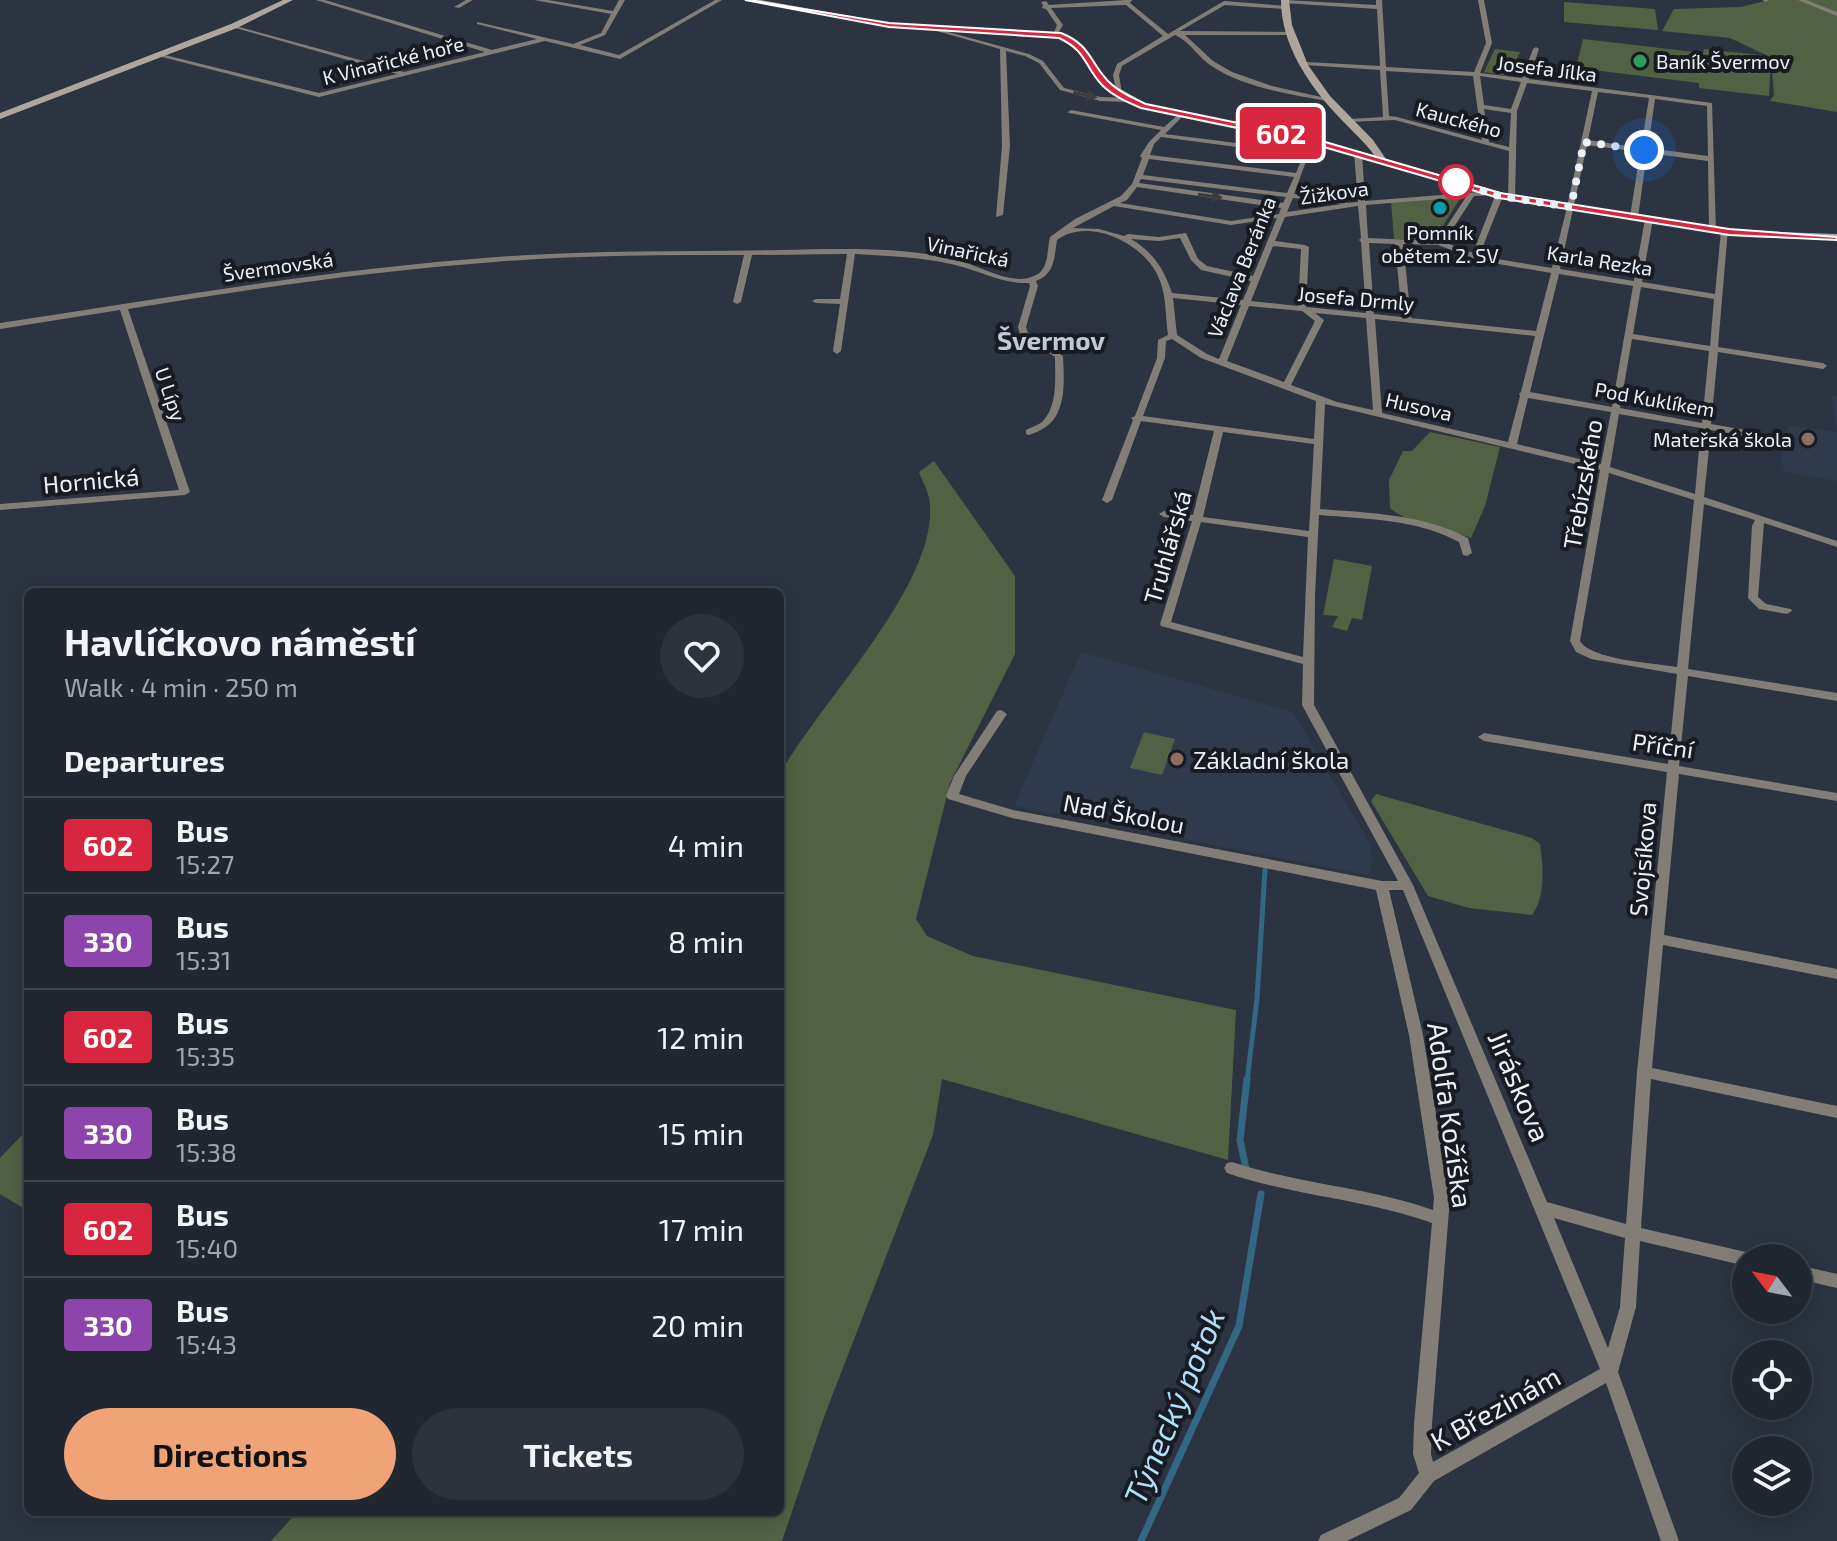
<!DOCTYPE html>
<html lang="en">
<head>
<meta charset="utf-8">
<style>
  :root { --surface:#202730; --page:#2d333c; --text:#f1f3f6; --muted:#a2a5ab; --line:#3d444c; --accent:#efa377 }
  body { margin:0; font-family:"Exo 2",sans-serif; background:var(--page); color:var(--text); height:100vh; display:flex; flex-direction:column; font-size:30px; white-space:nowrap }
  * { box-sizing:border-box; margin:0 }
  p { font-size:26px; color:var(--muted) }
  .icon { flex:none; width:44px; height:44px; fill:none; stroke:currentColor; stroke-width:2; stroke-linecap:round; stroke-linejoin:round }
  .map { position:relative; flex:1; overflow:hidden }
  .panel { position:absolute; left:24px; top:588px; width:760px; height:928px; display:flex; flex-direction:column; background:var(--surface); border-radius:12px; box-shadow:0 4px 20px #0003,0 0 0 2px var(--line) }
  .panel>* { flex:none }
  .badge { padding:0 16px; border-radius:6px; font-size:28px; line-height:52px }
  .needle { width:52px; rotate:302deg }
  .controls { position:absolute; left:1732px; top:1244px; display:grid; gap:16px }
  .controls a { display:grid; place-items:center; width:80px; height:80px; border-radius:50%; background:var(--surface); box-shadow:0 4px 20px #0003,0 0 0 2px var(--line); font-size:40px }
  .you { position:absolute; width:40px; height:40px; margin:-20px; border:6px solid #fff; border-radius:50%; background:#1a73e8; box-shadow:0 0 0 12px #1a73e833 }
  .map>.badge { position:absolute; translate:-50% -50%; box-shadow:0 0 0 4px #fff }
  h2 { padding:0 40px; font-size:30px; line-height:72px }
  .round { display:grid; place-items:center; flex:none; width:84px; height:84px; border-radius:42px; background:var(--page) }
  .summary { display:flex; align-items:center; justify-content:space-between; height:136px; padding:0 40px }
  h1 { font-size:38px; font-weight:700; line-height:60px }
  .button { display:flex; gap:16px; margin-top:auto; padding:16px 40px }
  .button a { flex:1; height:92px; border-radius:48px; background:var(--accent); color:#111; font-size:32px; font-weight:700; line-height:92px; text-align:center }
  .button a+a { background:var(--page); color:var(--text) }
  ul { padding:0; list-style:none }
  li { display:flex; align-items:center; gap:24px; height:96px; padding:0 40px; border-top:2px solid var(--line) }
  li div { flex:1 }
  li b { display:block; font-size:30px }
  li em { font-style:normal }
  li .badge { min-width:88px; font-weight:700; text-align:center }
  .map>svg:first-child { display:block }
  .built { fill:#2f3b4d }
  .green { fill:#526143 }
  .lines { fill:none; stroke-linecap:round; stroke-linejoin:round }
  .stream-far1 { stroke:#326882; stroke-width:5 }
  .stream { stroke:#326882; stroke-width:7 }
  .street { fill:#827d77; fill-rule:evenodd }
  .secondary { fill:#aea69c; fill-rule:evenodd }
  .oneway { fill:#3d3d3f }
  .line { fill:#d7263d; stroke:#fff; stroke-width:2 }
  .walk { stroke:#ebf1f9; stroke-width:8; stroke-dasharray:0 14.4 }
  .leisure-dot { fill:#2e9e5b; stroke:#181b21; stroke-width:3 }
  .stop-dot { fill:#fff; stroke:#d7263d; stroke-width:4 }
  .culture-dot { fill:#0f9aa8; stroke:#181b21; stroke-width:3 }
  .education-dot { fill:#8d6e63; stroke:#181b21; stroke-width:3 }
  .labels { text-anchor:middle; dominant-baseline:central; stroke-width:8; stroke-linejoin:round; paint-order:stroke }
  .far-street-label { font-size:20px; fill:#ebf1f9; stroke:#181b21 }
  .far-poi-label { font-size:20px; fill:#ebf1f9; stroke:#181b21; text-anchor:start }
  .street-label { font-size:24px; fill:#ebf1f9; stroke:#181b21 }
  .poi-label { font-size:24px; fill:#ebf1f9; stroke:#181b21; text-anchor:start }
  .far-district-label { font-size:26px; font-weight:bold; fill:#bfcad9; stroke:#181b21 }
  .near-street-label { font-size:28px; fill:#ebf1f9; stroke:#181b21 }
  .near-water-label { font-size:32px; font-style:italic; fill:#afdff8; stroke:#181b21 }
</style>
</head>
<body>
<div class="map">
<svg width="1837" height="1541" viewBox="0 0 1837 1541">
  <rect width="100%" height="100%" fill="#2b3440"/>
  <g class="built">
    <path d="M1831,395L1837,396V481L1784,472L1779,443L1789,426L1837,432Z"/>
    <path d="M1081,652L1293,712L1370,844L1373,860L1368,875L1014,806Z"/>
  </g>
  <g class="green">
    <path d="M1770,0H1837V112L1770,101L1774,95L1771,56L1769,96L1699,88V83L1576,68L1583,39L1703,53L1704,49L1768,56L1730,38L1662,31L1674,9L1740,7Z"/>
    <path d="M1564,2L1655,9L1658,30L1564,22Z"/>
    <path d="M1495,49L1520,52L1509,76L1484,72Z"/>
    <path d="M1461,197L1434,240L1394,239L1391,202Z"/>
    <path d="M1430,432L1500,447L1485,506L1471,538C1445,527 1411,526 1390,508L1389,480L1403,451H1412Z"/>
    <path d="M934,461L1015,576V654L950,783L916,919L927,936L973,956L1236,1010L1228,1160L942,1079L933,1135L824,1417L782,1541H271L297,1512H780V774C820,702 935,587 930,506C930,493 923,483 919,472Z"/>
    <path d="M1334,559L1372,566L1362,620L1352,618L1347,631L1332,627L1338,616L1323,615Z"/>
    <path d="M1144,732L1175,739L1162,775L1130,768Z"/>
    <path d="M1376,794L1532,838L1540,844C1543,866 1546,897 1532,915L1469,908L1428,896L1371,801Z"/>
    <path d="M28,1129V1211L0,1194V1158Z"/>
  </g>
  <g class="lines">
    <path class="stream-far1" d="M1247,1081L1257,999L1265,870"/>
    <g class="stream">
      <path d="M1246,1169L1240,1140L1247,1079"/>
      <path d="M1141,1541L1239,1326L1261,1194"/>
    </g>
    <g class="street">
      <path d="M316,0H325L492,50L537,39L477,24V22L573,44L601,33L611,14L534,0H548L613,11L619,0H625L605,35L580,45L619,55L715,0H722L620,59L545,41L319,97L154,55L157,53L319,93L397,74L232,27V25L404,72L485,52Z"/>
      <path d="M466,0H473L459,8L454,7Z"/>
      <path d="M1126,0H1132L1130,3L1168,34L1224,1L1286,6L1284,9L1225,5L1180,31L1292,32L1290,35H1185L1213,61L1232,72L1272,86L1330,99L1327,101C1289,94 1246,88 1213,67C1198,58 1191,42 1175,35L1122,66L1119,75L1122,94L1117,95L1113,75L1117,64L1163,36L1126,5L1051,8L1063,25L1057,35H1053L1057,25L1046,9L1042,8L1043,5L1041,2L1046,1L1049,5Z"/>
      <path d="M1285,0L1376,5V0H1382L1386,67L1474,72L1486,43L1478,0H1484L1492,43L1480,73L1522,78L1533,49L1536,47L1539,49L1529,79L1712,103L1716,231L1709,229L1708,161L1647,153L1638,217L1634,219L1630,217L1640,152L1587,145L1560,269L1634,281L1645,219L1649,217L1653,219L1642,282L1715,294L1721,231L1728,229L1718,347L1823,363L1827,366L1823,369L1718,352L1711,424L1780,436L1785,439L1780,442L1711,430L1704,497L1837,541V547L1764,523L1758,597L1766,604L1791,609L1792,611L1787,614L1759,609L1748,598L1752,526L1755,520L1704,504L1688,669L1837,693V701L1688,676L1679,766L1837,793V801L1679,774L1664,935L1837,969V979L1663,945L1652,1068L1837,1106V1118L1651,1079L1641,1228L1746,1252L1752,1254L1753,1258H1746V1266L1640,1241L1636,1307L1618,1372L1679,1541H1661L1606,1383L1434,1481L1411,1510L1347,1541H1318L1321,1535L1399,1498L1419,1473L1413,1454L1414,1424L1432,1223C1365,1199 1294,1196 1227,1173L1224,1168L1227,1163L1232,1162C1298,1184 1368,1187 1433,1210L1434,1198L1409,1035L1376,890L1012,818L948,799L946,796L954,776L997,711L1001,710L1007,714L966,776L959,794L1013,810L1382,881H1398L1302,705L1303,664L1161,626L1160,624L1192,521L1164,517L1159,514L1164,511L1193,515L1214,431L1141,421L1112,500L1107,503L1102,500L1133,420L1131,418L1135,416L1157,358L1158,340L1168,335C1165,314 1167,294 1157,274C1141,242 1088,217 1057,240C1054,258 1055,274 1036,281L1038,286L1026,327L1028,333L1063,356C1064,378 1067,411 1047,426C1042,430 1035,433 1029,435L1026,434V430C1031,427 1039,425 1043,421C1058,406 1055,376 1055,357L1020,334L1018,327L1030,286L1029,283C1002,284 981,271 955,265C923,257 888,256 855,254L841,351L837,354L833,351L840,304L816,303L812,301L816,299H840L847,254L752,255L741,302L737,304L733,302L744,255C661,255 578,255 495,262C372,271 250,289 128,309L190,492L185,495L0,510V504L179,490L120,310L0,329V323C165,298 330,269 497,257C592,250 686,252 781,250C840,249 904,246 961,261C984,268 1014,287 1036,275C1049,269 1047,249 1050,237L1075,219L1121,196L1132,184L1142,158L1140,156L1149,142L1161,130L1069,113L1068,112L1071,110L1164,127L1179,114H1183V116L1165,134L1244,144L1248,146L1244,148L1161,137L1154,144L1150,155L1296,173L1309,141L1314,140L1294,194L1344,200H1347V203L1358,202L1354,153L1358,151L1362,153L1365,201L1492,191V195L1474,196L1444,242L1473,253L1495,196L1502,194L1503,196L1479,256L1552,268L1567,207L1592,91L1527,83L1517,111L1515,198L1508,200L1509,151L1395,120L1347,122V120L1349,119L1383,117L1380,70L1305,65L1304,64L1307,62L1380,66L1377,9L1283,3ZM1386,71L1473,76L1482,140L1397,117L1389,116ZM1480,76L1521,82L1511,109L1484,105ZM1598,92L1649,98L1641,148L1588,140ZM1655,99L1707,106L1708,156L1648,148ZM1484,109L1511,113L1509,147L1489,142ZM1149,159L1294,177L1287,193L1143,175ZM1141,179L1286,197L1283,203L1139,183ZM1137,187L1281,208L1279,214L1231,221L1120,203L1127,200ZM1466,197L1437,241L1368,238L1366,205ZM1293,198L1342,204L1287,212ZM1114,206L1231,225L1277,218L1253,276L1207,266L1198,259L1186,233L1159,237L1128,234L1124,236L1099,229L1073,228ZM1358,206L1361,238L1359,240L1361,242L1366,313L1306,307L1309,247L1305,245L1275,241L1285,217ZM1180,238L1191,260L1201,270L1251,281L1243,300L1172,293C1164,269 1153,252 1131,239L1159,241ZM1369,243L1395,244L1402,317L1374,314ZM1403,244L1438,245L1481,261L1551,273L1536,331L1411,318ZM1273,246L1301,249L1298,306L1251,301ZM1559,274L1633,286L1612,407L1530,392ZM1641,287L1714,299L1710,346L1633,334ZM1173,298L1241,305L1219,359L1207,354L1177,335ZM1249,306L1302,311L1315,321L1284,382L1227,361ZM1315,313L1366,318L1373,410L1337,402L1291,385L1324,320ZM1375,319L1535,336L1521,392L1519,394L1520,396L1508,442L1382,413ZM1172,339L1201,358L1316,401L1314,439L1143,416L1165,358L1166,341ZM1632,339L1709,351L1702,423L1620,408ZM1528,398L1611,412L1601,464L1517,444ZM1325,404L1600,470L1570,641L1576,652L1591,659L1677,674L1668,764L1484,733L1478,737L1484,741L1667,772L1637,1072L1626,1224L1547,1202L1413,885L1314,705L1315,595L1319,515C1366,519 1417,519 1459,542L1463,555L1467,556L1472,553L1468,538C1423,514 1369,513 1320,509ZM1619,414L1701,428L1695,494L1610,467ZM1223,432L1314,444L1309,531L1203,517ZM1609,473L1694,500L1677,667C1655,663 1591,660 1580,641ZM1201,522L1308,537L1303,657L1171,622ZM1389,890H1403L1600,1369L1433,1462L1431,1454L1432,1424L1450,1198L1423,1035ZM1554,1218L1625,1238L1620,1307L1608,1348Z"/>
      <path d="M1762,0H1769L1766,2Z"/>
      <path d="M1798,0H1806L1837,12V16Z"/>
      <path d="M930,27L1029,54L1043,61L1064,88L1100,97L1128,98L1131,100L1128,102L1100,101L1060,90L1039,63L1025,56L1006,51L1010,146L1003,215L996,217L1002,146L1000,49L930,29Z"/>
      <path d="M1798,1265L1837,1274V1288L1798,1279Z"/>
    </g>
    <g class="secondary">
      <path d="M283,0H293L237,28L0,119V113L231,24Z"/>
      <path d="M744,0H761L889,23L1061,34L1081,45L1108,82L1147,104L1312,138L1375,156C1364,141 1350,129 1337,115C1308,84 1281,44 1281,0H1289L1292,25L1308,65L1330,96L1373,140L1386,159L1511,195L1745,231L1837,234V240L1745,237L1510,201L1310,143L1141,108L1102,86L1075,48L1060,38L889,27Z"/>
    </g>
  </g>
  <defs><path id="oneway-solid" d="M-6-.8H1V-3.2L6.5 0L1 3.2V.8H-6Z" transform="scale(2)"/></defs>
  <g class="oneway">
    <use href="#oneway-solid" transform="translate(1085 95) rotate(12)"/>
    <use href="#oneway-solid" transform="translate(1210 196) rotate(8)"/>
  </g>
  <path class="line" d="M745,0H748L889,23L1061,33C1091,45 1089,61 1108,81C1119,92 1133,98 1146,104L1315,139L1500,193L1729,229L1837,237V240L1729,235L1499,198L1310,143L1141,108C1127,102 1113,96 1102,85C1083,65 1088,52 1059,38L889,27Z"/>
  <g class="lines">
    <path class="walk" d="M1456,182L1499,196L1571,207L1584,142L1644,150"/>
  </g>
  <circle class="leisure-dot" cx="1640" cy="61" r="8"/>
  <circle class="stop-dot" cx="1456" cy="182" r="16"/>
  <circle class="culture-dot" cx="1440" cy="208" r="8"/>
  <g class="education-dot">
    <circle cx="1808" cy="439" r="8"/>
    <circle cx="1177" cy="759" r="8"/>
  </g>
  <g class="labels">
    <g class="far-street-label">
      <text transform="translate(393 60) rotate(-14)">K Vinařické hoře</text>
      <text transform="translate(1547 68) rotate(7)">Josefa Jílka</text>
      <text transform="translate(1459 119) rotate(15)">Kauckého</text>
      <text transform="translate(1334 192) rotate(-8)">Žižkova</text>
      <text transform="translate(968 251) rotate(12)">Vinařická</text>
      <text transform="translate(1600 260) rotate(9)">Karla Rezka</text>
      <text transform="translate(278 266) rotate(-8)">Švermovská</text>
      <text transform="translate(1241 267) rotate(-68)">Václava Beránka</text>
      <text transform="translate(1356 298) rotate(5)">Josefa Drmly</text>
      <text transform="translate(171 394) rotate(71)">U Lípy</text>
      <text transform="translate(1655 399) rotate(10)">Pod Kuklíkem</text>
      <text transform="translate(1419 406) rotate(13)">Husova</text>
    </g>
    <g class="far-poi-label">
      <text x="1656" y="61">Baník Švermov</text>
      <text x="1440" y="232" text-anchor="middle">Pomník<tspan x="1440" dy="23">obětem 2. SV</tspan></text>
      <text x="1792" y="439" text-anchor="end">Mateřská škola</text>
    </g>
    <g class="street-label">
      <text transform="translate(91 480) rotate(-5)">Hornická</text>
      <text transform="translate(1582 484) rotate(-80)">Třebízského</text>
      <text transform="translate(1167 547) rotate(-74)">Truhlářská</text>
      <text transform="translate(1663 745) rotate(8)">Příční</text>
      <text transform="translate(1124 813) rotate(11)">Nad Školou</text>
      <text transform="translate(1642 859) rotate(-85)">Svojsíkova</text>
    </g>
    <g class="poi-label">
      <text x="1193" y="759">Základní škola</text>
    </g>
    <g class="far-district-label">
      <text x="1051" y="339">Švermov</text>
    </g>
    <g class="near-street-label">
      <text transform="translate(1520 1086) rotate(67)">Jiráskova</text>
      <text transform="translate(1451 1115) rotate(82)">Adolfa Kožíška</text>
      <text transform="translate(1495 1408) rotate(-29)">K Březinám</text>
    </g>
    <g class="near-water-label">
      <text transform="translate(1173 1406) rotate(-67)">Týnecký potok</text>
    </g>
  </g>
</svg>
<div class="controls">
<a><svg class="needle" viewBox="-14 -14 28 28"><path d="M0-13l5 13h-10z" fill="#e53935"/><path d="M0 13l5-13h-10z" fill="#a2a5ab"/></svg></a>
<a><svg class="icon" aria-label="locate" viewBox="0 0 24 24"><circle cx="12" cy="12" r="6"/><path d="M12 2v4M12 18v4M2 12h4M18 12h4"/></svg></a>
<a><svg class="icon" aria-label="layers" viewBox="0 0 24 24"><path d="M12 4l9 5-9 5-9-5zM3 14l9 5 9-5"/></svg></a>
</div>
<div class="you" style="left:1644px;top:150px"></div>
<b class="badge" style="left:1281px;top:133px;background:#d7263d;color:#fff">602</b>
<section class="panel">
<div class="summary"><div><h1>Havlíčkovo náměstí</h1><p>Walk · 4 min · 250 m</p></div><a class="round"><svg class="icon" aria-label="heart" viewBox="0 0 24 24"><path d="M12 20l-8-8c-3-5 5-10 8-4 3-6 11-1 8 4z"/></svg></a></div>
<h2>Departures</h2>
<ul>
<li><span class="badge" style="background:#d7263d;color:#fff">602</span><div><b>Bus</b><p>15:27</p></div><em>4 min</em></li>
<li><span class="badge" style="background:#8e44ad;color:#fff">330</span><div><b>Bus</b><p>15:31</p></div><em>8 min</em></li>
<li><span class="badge" style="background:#d7263d;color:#fff">602</span><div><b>Bus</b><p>15:35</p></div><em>12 min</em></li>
<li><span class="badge" style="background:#8e44ad;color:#fff">330</span><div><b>Bus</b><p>15:38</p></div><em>15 min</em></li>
<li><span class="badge" style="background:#d7263d;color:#fff">602</span><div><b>Bus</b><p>15:40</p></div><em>17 min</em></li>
<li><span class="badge" style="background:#8e44ad;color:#fff">330</span><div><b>Bus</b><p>15:43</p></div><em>20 min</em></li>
</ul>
<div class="button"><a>Directions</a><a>Tickets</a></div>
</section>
</div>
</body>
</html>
